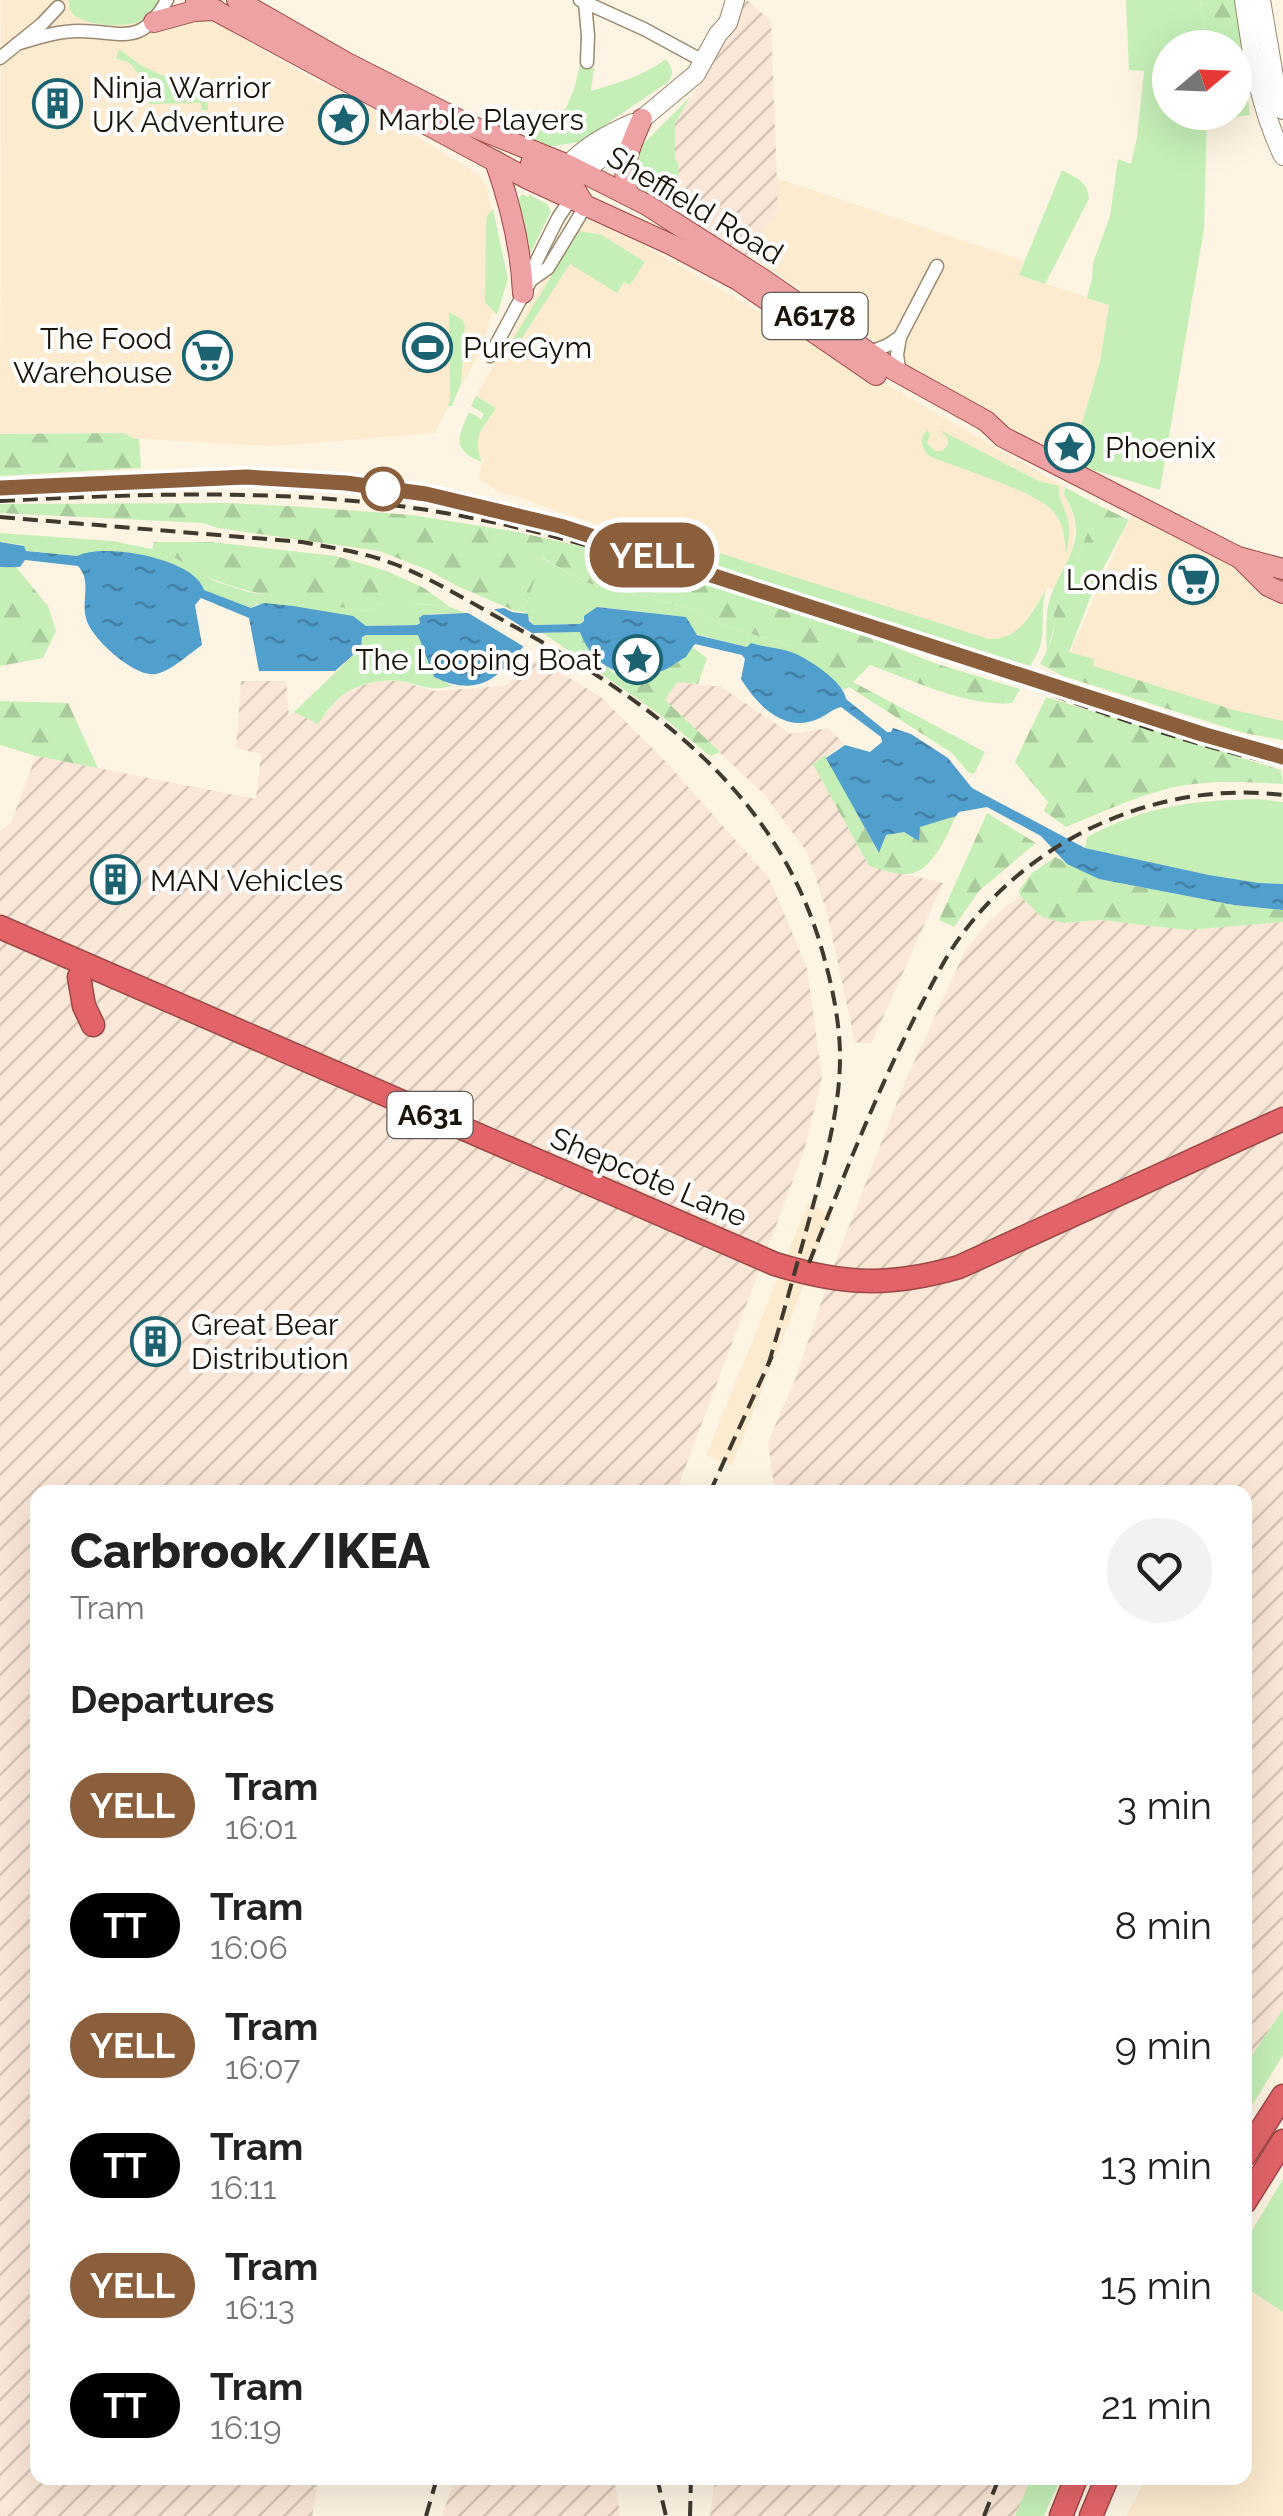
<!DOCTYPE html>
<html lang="en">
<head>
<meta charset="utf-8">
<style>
  :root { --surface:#fff; --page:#f2f2f2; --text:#222; --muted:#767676 }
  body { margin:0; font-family:Raleway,sans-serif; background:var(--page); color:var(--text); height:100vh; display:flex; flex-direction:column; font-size:38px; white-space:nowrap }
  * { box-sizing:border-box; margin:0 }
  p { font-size:32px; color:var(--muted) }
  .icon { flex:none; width:55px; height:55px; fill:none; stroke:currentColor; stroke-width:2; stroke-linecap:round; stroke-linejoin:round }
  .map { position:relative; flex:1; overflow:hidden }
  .details { position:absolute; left:30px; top:1485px; width:1222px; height:1000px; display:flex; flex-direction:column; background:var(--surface); border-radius:20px; box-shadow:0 10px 40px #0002 }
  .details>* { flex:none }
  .badge { padding:0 20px; border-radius:32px; font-size:35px; line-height:65px }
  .needle { width:65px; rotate:71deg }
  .fabs { position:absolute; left:1152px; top:30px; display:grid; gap:20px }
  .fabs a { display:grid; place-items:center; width:100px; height:100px; border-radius:50%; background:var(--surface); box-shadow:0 10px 40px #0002; font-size:50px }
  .map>.badge { position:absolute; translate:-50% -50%; box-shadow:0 0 0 5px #fff }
  h2 { padding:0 40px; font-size:38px; line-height:90px }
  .round { display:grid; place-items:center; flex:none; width:105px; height:105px; border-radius:52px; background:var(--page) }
  .head { display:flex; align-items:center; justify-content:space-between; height:170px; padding:0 40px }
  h1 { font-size:48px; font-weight:800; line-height:75px }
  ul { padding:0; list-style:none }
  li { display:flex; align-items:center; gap:30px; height:120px; padding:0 40px }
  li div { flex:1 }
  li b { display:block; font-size:38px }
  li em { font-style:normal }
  li .badge { min-width:110px; font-weight:700; text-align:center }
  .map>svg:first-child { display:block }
  .built { fill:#fdebd0 }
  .industrial { fill:url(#industrial-furrows) }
  .grass { fill:#c6efb7 }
  .forest { fill:url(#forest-firs) }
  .water { fill:url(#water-ripples) }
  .pier { fill:#fef4e3 }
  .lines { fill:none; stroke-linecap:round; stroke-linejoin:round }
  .street-casing { stroke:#9a8a71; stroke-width:15 }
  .secondary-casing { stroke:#9a8a71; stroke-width:20 }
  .primary-casing { stroke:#9c4847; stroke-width:22 }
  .highway-casing { stroke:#9c4847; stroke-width:25 }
  .street { stroke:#fff; stroke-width:12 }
  .secondary { stroke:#fff; stroke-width:18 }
  .primary { stroke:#eea2a4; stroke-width:20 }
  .highway { stroke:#e26468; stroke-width:22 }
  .tram { stroke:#40392e; stroke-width:2.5 }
  .rail { stroke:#40392e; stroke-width:4; stroke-dasharray:15 8; stroke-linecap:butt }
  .line-casing { stroke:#fff; stroke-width:22 }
  .line { stroke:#8b5e3c; stroke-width:15 }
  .stop-dot { fill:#fff; stroke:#8b5e3c; stroke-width:5 }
  .labels { text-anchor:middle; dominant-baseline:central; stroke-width:8; stroke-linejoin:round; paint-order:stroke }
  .shield { fill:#fff; stroke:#5e5a53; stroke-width:2.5 }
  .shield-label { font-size:28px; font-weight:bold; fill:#191309 }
  .poi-label { font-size:30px; fill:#191309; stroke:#fff; text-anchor:start }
  .street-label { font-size:30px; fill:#191309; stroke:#fff }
</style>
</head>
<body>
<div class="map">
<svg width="1283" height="2516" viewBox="0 0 1283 2516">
  <defs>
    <pattern id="industrial-furrows" width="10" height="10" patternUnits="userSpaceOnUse" patternTransform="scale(2.5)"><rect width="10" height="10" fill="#fae7d7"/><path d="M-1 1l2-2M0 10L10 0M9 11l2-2" fill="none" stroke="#d6c5b7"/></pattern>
    <pattern id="forest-firs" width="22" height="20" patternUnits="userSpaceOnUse" patternTransform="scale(2.5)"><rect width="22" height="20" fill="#c6efb7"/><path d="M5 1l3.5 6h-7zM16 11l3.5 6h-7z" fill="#aacc9c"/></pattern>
    <pattern id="water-ripples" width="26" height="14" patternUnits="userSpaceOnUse" patternTransform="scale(2.5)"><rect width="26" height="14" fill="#519fcd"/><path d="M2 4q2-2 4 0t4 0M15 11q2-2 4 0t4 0" fill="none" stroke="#4280a5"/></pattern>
  </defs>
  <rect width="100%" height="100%" fill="#fef4e3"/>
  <g class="built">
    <path d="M1,0H159L193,22H215L320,83L335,88L374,110L479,175L486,186L506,278L473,366L444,414L435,433L271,446L132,438L125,433L0,434Z"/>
    <path d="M776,178L1024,261L1020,276L1109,304L1100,362L1070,463L935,384L748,254L778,210Z"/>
    <path d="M590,219H598L1065,487L1064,495L1070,506L1075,525L1072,552L1054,590L1048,587L1019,630L1001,639H989L704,549L701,557L556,511L520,497L499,492L478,478L483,460L478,452L477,438L496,408L476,396L574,229L583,222Z"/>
    <path d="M1131,515L1283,575V735L1064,666Z"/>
    <path d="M808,1203L832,1215L732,1465L706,1455Z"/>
    <path d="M1245,2288L1283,2312V2516H1126L1146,2478H1245Z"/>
  </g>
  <g class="industrial">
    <path d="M728,0H747L771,21L778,210L746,257L680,215L678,163L675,161V123L711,66Z"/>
    <path d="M537,659L601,697L666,762L769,878L807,968L822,1077L804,1151L676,1492H38V2478H319L312,2516H0V831L11,823L36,756L256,799L261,754L236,748L241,681H286L289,716L294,712L318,724L339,698L354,688L378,681H402L433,691L504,686Z"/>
    <path d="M677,682L721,687L791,734L829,728L844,744L814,764L869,866L943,883L871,1044L855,1042L827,913L807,852L764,794L664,700Z"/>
    <path d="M1020,896L1042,917L1064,923L1100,920L1187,930L1283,922V2009L1245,2066V1492H775L768,1442L795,1380L833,1268L904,1084L964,953L991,919Z"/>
    <path d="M455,2478H614L620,2516H442Z"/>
    <path d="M715,2478H1031L1015,2516H710Z"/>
  </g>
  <g class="grass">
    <path d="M69,0H159C155,7 152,15 145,19C131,29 85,26 74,15C68,9 69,7 69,0Z"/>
    <path d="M1126,0H1201L1206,47L1170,48V112L1207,113L1204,229L1160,490L1070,463L1100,362L1109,305L1087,298L1092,279L1093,263L1110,216L1118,159L1131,164L1137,138L1144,71L1129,70Z"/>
    <path d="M119,49L142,66L204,94L208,104V110H202L201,103L149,104V78C136,77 137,69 128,62L116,59Z"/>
    <path d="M666,59C672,67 675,73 668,82L580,142L546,147L528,140L566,108L574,89L580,65L594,68L591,91C618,83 643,76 666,59Z"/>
    <path d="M691,96L675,123V160L678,162L679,195H650L635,186L632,170L639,148Z"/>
    <path d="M1062,170C1076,178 1088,181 1089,199L1045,284L1019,275Z"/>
    <path d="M522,194L528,197L530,195L547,204L551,211L527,260L516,202Z"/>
    <path d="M493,209L508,279L497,315L485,302L486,222L487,216Z"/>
    <path d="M579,231L602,235L645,262L630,285L624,282L617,293L570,264L514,350L510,344Z"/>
    <path d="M449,312L463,320L465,326L461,383L452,406H447L450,402Z"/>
    <path d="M476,396L496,408C481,432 472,435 482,462C451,450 458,437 469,412L481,419L484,414L471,406Z"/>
    <path d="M927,430L930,434L927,443L935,451H942L948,445L947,437L940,430L1039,481L1059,486C1058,497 1061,500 1065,511C1071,526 1070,540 1065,555C1066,541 1064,524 1053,511C1035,491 958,468 929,456C921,448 919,438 927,430Z"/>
    <path d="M1065,487L1090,501V527L1054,614L1056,620L1047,652C1046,637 1045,614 1050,598C1064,560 1092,538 1064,495Z"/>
    <path d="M0,533L113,541L170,553L214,581L248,592L369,611L379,604L405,595L413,603L450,607L466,613L429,614L419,618L420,622L417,625L366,626L257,604L251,608L204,590L176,566L153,558L125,552L78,556L26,551L23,545L0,542Z"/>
    <path d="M704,548L989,639C1020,640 1031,613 1046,590C1040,608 1045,625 1041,643C1039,652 1034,659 1030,666L699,562Z"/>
    <path d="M541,558L588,583L695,609C718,628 761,635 791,646V652L747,647L696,634L685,617L598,607L580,624L534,625L524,612L515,611L526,605Z"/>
    <path d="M418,634L434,677L453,686C429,691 428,687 406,682C385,677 353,684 338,699C330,706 324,716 318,724L294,712L361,648L362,637L366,635Z"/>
    <path d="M1259,799L1283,802V884L1259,883L1209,875L1085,848L1087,837C1145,806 1194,800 1259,799Z"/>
    <path d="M1283,2009V2055L1245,2117V2066Z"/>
    <path d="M1283,2179V2312L1245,2287V2242Z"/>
    <path d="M1031,2478H1061L1044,2516H1015Z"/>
  </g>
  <g class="forest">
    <path d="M1201,0H1236L1250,115L1207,121V113L1235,112V48L1206,47Z"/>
    <path d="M125,433L132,438L139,439L141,468L0,476V434Z"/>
    <path d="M1090,501L1129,520L1098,578L1069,652L1094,659L1093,666L1234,710L1283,721V740L1244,733L1063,676L1040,664C1048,650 1057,630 1054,614L1090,527Z"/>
    <path d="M227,503L306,507L412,515L517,532L580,546L694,579L871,637L934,663L1020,689L1012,703C967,707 912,680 870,665L853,682L985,752L974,774L968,772L952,753L849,687L844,690L815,666L791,652V646C761,635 718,628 695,609L588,583L542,558L526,605L515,611L457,586L428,570L379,551L218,528L202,523L0,513V504Z"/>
    <path d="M154,542H212L336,556L387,571L424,588L450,607L413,603L405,596L379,604L369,611C320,604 269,599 223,583C197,575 179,555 152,549Z"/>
    <path d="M0,567H16L48,606L56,631L43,658L0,666Z"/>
    <path d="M581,632C586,650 601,661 614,673C644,672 676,676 691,646L707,658L698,684L677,682L665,700L720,752L710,756L659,714L543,633Z"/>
    <path d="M1046,697L1281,770L1283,784C1244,782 1202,779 1163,790C1130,799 1098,814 1066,827L1044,811L1048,802L1015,762Z"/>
    <path d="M0,701L68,703L98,768L36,756L0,745Z"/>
    <path d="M826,755L878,852L886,835L904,832L919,839V827L956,816C946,837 931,877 902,874C891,873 880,869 869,866L813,764Z"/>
    <path d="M987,813L1036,843L979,891L954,927L939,920Z"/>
    <path d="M1055,857L1099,879L1234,905L1283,910V922L1187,930L1100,920L1064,923L1042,917L1020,896L1019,890L1032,873Z"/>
  </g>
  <path class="water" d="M0,542L24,546L26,551L77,556C103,542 195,558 204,590L251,608L264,603L293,606L353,616L366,626L417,625L420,623L419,618L423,615L466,613L504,608L512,612L528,614L529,621L534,625L580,624L584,621V616L597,607L686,617L697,635L747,647L751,643C764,647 779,648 791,652C808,658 844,682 846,699L887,732H891L893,728L911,734L948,758L972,788L1085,848L1209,875L1259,883L1283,884V910L1234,905L1099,879L1067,864L1041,836L987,807L959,812L956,816L920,827L919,841L904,832L886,835L879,853L826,758L845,745L870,752L882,742L881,737L841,707C833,709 828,714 820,718C785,735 758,706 741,679L745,659L742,655L695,644C691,648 689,653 686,657C684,658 674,664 672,666C637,687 594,672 580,632L534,633C505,669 486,702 434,677L418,635H366L362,637L361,648L335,671H259L249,618L201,598L195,605L202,645C189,654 171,671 156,674C135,678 90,638 86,618C81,600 92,581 78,566L25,560L20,567H0Z"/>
  <path class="pier" d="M487,605L540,638L526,648L460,608Z"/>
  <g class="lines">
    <defs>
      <g id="street">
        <path d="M580,0L644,29L703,61"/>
        <path d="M585,2L588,36L587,62"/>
        <path d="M17,44C37,38 57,31 79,31C122,31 141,48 167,0"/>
        <path d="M0,58L42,24L58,7"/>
        <path d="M531,280L548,268L585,207"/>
        <path d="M900,337L937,266"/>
        <path d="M868,353L888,345L900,337L897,355L900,374"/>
        <path d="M490,356L531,280L536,262L558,218L570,200"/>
      </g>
      <g id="secondary">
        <path d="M1244,0C1252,55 1258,104 1283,156"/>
        <path d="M1261,0L1275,82L1283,110"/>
        <path d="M568,165C587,145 608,134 633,123"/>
        <path d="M583,172L600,159L642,119L696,74L718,34L728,23L735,0"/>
      </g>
      <g id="primary">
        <path d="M196,0L528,179L672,245L738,280L876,375"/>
        <path d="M237,0L347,63L471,126L568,165L647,205L764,280L894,370L986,421L1003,437L1238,557L1283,569"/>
        <path d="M154,22L194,11L216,10"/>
        <path d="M495,161C510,203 521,248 523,293"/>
        <path d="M531,163L573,186L585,206"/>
        <path d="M628,194C620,166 631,144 642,119"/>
        <path d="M1240,558L1268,586L1283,593"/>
      </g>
      <g id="highway">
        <path d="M0,927L775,1264C843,1285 890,1287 959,1267L1283,1119"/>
        <path d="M79,977L84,1006L93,1025"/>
        <path d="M1245,2155L1283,2096"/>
        <path d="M1245,2202L1283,2141"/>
        <path d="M1061,2516L1076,2478"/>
        <path d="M1091,2516L1107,2478"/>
      </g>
    </defs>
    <use href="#street" class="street-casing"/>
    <use href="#secondary" class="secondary-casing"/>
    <use href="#primary" class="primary-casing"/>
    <use href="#highway" class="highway-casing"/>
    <use href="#street" class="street"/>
    <use href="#secondary" class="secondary"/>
    <use href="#primary" class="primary"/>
    <use href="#highway" class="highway"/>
    <path class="tram" d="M0,488L245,477L345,483L426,494L560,526L1203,735L1283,756"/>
    <g class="rail">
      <path d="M0,501C155,493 314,487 467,517C539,530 609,552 679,572C770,599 862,628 952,659C1061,697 1170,741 1283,765"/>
      <path d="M0,517L302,542C334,548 367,553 397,565C439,582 478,607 517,628C658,706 783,797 825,961C833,990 839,1021 840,1051C841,1107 825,1160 811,1213C797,1264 783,1315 768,1366"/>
      <path d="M809,1263C844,1176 878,1088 921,1005C934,981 946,955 963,933C1036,835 1162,780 1283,795"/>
      <path d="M710,1492L772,1356"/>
      <path d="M657,2478L666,2516"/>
      <path d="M426,2516L437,2478"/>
      <path d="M690,2516L691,2478"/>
      <path d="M984,2516L999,2478"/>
    </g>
  </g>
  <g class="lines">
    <defs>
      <path id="line" d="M0,488L246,477L346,483L426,494L560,526L1202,734L1283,757"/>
    </defs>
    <use href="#line" class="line-casing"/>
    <use href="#line" class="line"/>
  </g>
  <defs>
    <symbol id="building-ring" viewBox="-11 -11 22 22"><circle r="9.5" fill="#fff" stroke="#1c6372" stroke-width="1.5"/><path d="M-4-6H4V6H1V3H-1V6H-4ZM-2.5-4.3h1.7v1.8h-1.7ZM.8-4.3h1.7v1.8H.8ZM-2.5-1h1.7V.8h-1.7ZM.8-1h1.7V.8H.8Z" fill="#1c6372"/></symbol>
    <symbol id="sight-ring" viewBox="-11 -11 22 22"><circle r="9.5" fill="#fff" stroke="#1c6372" stroke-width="1.5"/><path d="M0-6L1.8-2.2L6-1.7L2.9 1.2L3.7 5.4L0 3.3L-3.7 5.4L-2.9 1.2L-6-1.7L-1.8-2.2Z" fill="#1c6372"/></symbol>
    <symbol id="stadium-ring" viewBox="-11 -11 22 22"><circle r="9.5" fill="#fff" stroke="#1c6372" stroke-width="1.5"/><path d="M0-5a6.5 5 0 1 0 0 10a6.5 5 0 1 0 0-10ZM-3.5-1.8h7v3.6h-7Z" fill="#1c6372"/></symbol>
    <symbol id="supermarket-ring" viewBox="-11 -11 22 22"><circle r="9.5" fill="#fff" stroke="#1c6372" stroke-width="1.5"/><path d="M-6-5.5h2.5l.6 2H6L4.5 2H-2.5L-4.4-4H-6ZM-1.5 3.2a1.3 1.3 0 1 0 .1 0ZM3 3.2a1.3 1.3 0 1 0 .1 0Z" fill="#1c6372"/></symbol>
  </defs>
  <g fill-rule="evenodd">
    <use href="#building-ring" x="30" y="76" width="55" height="55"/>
    <use href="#sight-ring" x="316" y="92" width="55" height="55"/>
    <use href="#stadium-ring" x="400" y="320" width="55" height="55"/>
    <use href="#supermarket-ring" x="180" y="328" width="55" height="55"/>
    <use href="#sight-ring" x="1042" y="420" width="55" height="55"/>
    <use href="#supermarket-ring" x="1166" y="552" width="55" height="55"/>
    <use href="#sight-ring" x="610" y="632" width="55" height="55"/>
    <use href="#building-ring" x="88" y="852" width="55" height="55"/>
    <use href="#building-ring" x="128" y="1314" width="55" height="55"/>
  </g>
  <circle class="stop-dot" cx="383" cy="489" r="20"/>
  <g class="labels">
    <g class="shield">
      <rect x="762.5" y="293" width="105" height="46" rx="8"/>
      <rect x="387.5" y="1092" width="85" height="46" rx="8"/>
    </g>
    <g class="shield-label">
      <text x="815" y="316">A6178</text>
      <text x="430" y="1115">A631</text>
    </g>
    <g class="poi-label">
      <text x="92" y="87">Ninja Warrior<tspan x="92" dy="34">UK Adventure</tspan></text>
      <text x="378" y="119">Marble Players</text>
      <text x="172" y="338" text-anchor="end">The Food<tspan x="172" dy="34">Warehouse</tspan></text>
      <text x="463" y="347">PureGym</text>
      <text x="1105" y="447">Phoenix</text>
      <text x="1158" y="579" text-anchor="end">Londis</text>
      <text x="602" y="659" text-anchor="end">The Looping Boat</text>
      <text x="150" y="880">MAN Vehicles</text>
      <text x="191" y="1324">Great Bear<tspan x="191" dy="34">Distribution</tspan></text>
    </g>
    <g class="street-label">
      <text transform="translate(695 205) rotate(31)">Sheffield Road</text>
      <text transform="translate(649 1177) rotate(23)">Shepcote Lane</text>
    </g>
  </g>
</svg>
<div class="fabs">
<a><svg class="needle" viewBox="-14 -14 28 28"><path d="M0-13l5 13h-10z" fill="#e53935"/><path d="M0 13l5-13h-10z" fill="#767676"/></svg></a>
</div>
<b class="badge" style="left:652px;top:555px;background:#8b5e3c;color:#fff">YELL</b>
<section class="details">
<div class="head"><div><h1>Carbrook/IKEA</h1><p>Tram</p></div><a class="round"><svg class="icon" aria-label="heart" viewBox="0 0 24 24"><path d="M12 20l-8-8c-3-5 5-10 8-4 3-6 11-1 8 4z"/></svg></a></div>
<h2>Departures</h2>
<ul>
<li><span class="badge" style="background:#8b5e3c;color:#fff">YELL</span><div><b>Tram</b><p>16:01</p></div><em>3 min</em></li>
<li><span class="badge" style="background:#000;color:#fff">TT</span><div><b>Tram</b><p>16:06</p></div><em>8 min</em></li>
<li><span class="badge" style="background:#8b5e3c;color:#fff">YELL</span><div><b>Tram</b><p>16:07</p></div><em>9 min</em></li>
<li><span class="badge" style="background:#000;color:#fff">TT</span><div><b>Tram</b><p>16:11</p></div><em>13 min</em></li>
<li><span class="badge" style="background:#8b5e3c;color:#fff">YELL</span><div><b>Tram</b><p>16:13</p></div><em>15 min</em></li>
<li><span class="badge" style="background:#000;color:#fff">TT</span><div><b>Tram</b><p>16:19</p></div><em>21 min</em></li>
</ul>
</section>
</div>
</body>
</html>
